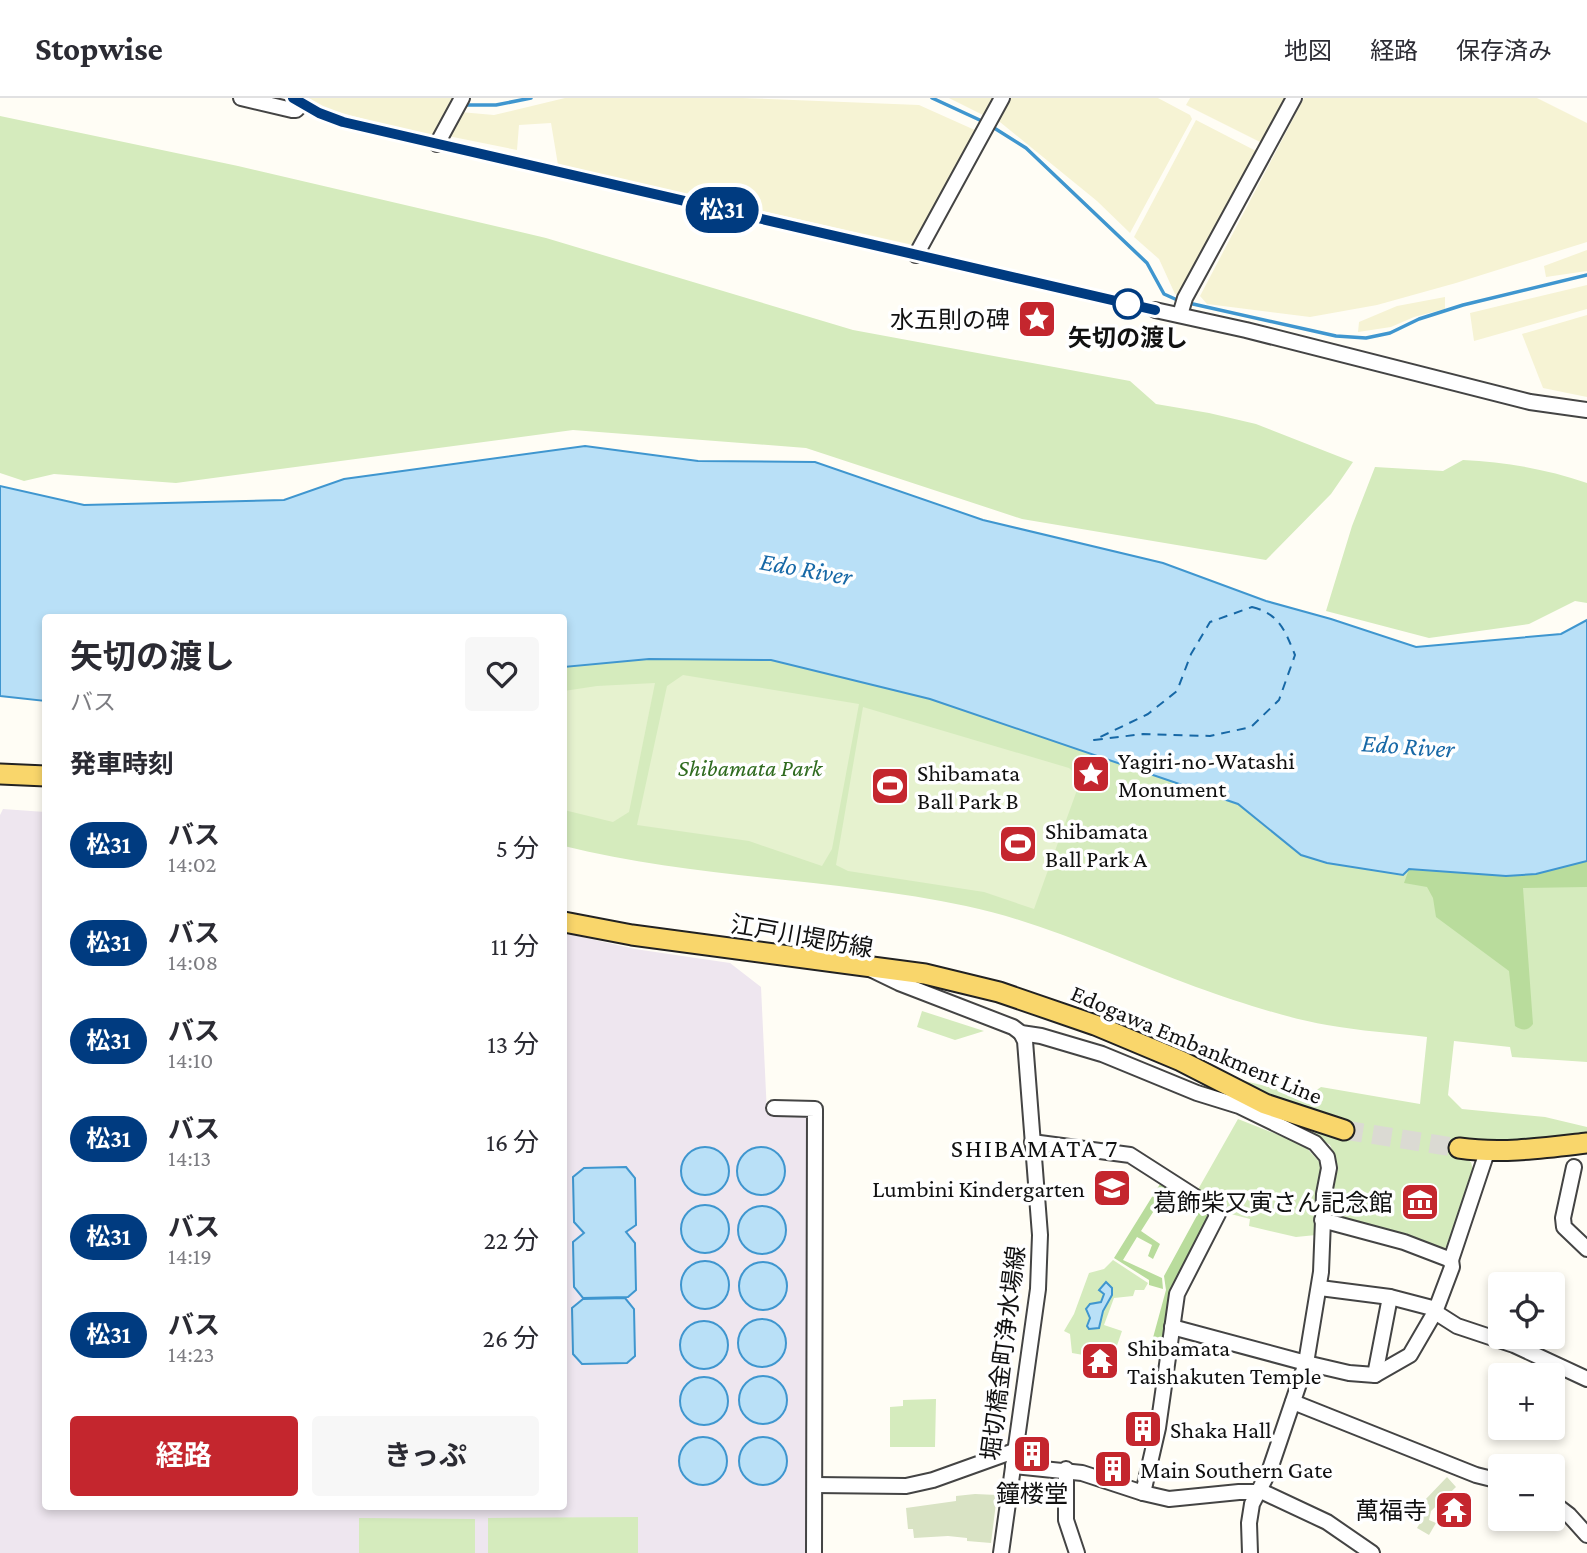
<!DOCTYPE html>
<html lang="ja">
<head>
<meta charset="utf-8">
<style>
  :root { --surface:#fff; --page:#f7f7f7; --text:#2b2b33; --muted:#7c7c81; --line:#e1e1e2; --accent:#c4262e }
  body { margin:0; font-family:"Crimson Pro","Noto Sans JP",serif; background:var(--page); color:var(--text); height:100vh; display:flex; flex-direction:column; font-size:26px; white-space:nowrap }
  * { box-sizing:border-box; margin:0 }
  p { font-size:23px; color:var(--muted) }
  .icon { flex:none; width:38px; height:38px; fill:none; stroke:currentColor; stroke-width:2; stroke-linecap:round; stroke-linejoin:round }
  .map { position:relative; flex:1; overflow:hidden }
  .details { position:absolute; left:42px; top:516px; width:525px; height:896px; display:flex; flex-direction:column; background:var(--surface); border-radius:7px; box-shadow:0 4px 10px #0003 }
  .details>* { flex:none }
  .badge { padding:0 14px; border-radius:23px; font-size:24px; line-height:46px }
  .tools { position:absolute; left:1488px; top:1174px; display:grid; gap:14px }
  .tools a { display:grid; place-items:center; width:77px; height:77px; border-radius:7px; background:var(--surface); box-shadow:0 4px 10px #0003; font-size:35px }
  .map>.badge { position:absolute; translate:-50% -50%; box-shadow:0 0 0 4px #fff }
  h2 { padding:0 28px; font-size:26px; line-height:63px }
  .round { display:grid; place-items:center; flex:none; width:74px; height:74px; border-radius:7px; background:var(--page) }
  .summary { display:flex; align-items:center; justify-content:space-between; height:119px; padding:0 28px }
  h1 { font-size:33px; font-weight:700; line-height:52px }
  .primary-button { display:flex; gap:14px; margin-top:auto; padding:14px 28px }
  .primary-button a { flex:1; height:80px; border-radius:7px; background:var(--accent); color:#fff; font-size:28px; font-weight:700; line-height:80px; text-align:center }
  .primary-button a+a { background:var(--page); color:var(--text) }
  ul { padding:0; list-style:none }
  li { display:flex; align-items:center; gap:21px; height:98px; padding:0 28px }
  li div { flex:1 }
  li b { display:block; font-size:26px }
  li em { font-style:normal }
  li .badge { min-width:77px; font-weight:700; text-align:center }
  header { display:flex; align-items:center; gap:42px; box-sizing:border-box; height:98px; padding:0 35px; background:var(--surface); border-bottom:2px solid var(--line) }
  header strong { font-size:33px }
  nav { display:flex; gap:38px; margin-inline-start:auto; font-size:24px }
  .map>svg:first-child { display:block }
  .industrial { fill:#eee6ef }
  .farmland { fill:#f6f3d4 }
  .green { fill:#d5ebbd }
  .forest { fill:#b9dc9c }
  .cemetery { fill:#d9e3c4 }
  .pitch { fill:#e6f2cf }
  .water { fill:#b9e0f7; stroke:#3f96cf; stroke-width:2 }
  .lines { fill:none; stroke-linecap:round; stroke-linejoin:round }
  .stream { stroke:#3f96cf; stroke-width:3.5 }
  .ferry { stroke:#1768a6; stroke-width:2; stroke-dasharray:9 7; stroke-linecap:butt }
  .major-tunnel { stroke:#dbdad3; stroke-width:19; stroke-dasharray:19 10; stroke-linecap:butt }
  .minor-casing { stroke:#444; stroke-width:18 }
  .major-casing { stroke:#222; stroke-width:23 }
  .minor { stroke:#fff; stroke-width:14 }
  .major { stroke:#f9d66b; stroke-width:19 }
  .line-casing { stroke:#fff; stroke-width:16 }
  .line { stroke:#003b80; stroke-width:10 }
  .stop-dot { fill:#fff; stroke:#003b80; stroke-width:3.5 }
  .labels { text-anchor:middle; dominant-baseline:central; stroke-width:7; stroke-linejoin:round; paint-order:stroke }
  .poi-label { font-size:24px; fill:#111; stroke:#fff; text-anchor:start }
  .stop-label { font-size:24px; font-weight:bold; fill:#111; stroke:#fff }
  .park-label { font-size:24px; font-style:italic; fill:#2f6b1f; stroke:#fff }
  .street-label { font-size:24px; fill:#111; stroke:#fff }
  .water-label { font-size:26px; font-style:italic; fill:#1768a6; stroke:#fff }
  .neighbourhood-label { font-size:26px; letter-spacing:2px; fill:#111; stroke:#fff }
</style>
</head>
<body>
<header>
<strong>Stopwise</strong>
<nav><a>地図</a><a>経路</a><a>保存済み</a></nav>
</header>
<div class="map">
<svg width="1587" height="1455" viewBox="0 0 1587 1455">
  <rect width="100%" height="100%" fill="#fffdf5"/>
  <path class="industrial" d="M3,711L45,714L46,1409H564V835L635,851L730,865L761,889L767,1016H810L809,1455H0V717Z"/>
  <g class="farmland">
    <path d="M306,0H459L438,38L432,40L324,10Z"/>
    <path d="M565,0H742L919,7L977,33L913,147L558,67L551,25L519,27L517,52L448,38L460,14L494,17Z"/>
    <path d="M949,0H997L987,19Z"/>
    <path d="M1006,0H1158L1190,17L1192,21L1130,135L1097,103L995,20Z"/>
    <path d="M1190,0H1286L1262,45L1186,7Z"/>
    <path d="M1304,0H1537L1587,25V144L1456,185L1377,207L1310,219L1207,206L1200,198Z"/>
    <path d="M1196,22L1256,53L1257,58L1181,197L1175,196L1159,161L1134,139Z"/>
    <path d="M1587,152V173L1546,179L1544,168Z"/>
    <path d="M1587,187V211L1474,243L1470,215Z"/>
    <path d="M1445,199V211L1414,219L1391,229L1358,234L1359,224L1397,208Z"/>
    <path d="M1587,217V299L1543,290L1522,236Z"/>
  </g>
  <g class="green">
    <path d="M0,18L238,68L546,140L853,232L1130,283L1156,306L1209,315L1256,326L1353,364L1331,396L1266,462L1022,421L806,350L573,332L176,385L54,376L24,383L0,375Z"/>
    <path d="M1463,362C1506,364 1546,371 1587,385V505L1575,503L1529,526L1429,540L1326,513L1352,428L1375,369L1443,373Z"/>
    <path d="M649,561L771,562L930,601L1238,706L1301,757L1327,765L1403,777L1409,771L1536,776L1587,763V964L1512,959L1510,949L1454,943L1448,997L1462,1011L1545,1019L1587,1029V1038L1458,1056L1471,1064L1473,1072L1447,1149L1441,1151L1328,1115L1338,1070L1335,1058L1330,1047L1296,1026L1308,1014L1259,993L1236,981L1308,998L1321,989L1420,1006L1427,939C1394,935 1360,933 1327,927C1286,920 1235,903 1196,889C1120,861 1046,825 966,808C834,780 695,781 564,748V569Z"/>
    <path d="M922,913L984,933L955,942L917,929Z"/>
    <path d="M1238,1021L1304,1047L1324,1069L1316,1137L1296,1139L1249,1128L1250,1121L1227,1115L1225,1112L1196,1095Z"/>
    <path d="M1113,1162L1148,1185L1144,1192H1135L1133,1198L1114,1200L1104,1227L1122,1233L1112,1262L1072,1255L1070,1236L1064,1233L1074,1216L1089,1175L1104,1171Z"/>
    <path d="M936,1301L935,1349H890V1309L903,1308V1302Z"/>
    <path d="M638,1419V1455H488V1420Z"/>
    <path d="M359,1420L475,1421V1455H359Z"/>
  </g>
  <g class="forest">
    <path d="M1587,763V789L1523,790L1533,926C1528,933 1522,933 1515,928L1509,873L1436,819L1433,800L1427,789L1404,785L1409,771L1506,778L1536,776Z"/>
    <path d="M1160,1086L1174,1093L1167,1102L1162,1100L1141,1133L1160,1146L1153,1161L1148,1158L1152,1147L1137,1139L1123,1162L1162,1180L1163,1191L1149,1187V1182L1114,1160Z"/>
    <path d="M1200,1112L1211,1117L1164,1247H1151L1166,1192L1164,1178Z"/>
  </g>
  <g class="cemetery">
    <path d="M1447,1379L1456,1389L1431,1413L1429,1422L1436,1425L1429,1437L1417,1430L1423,1420L1424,1403Z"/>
    <path d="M975,1396L997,1397L991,1445L967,1443V1440L948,1438L914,1440L913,1431H908L906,1410L956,1403V1398Z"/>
  </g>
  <g class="pitch">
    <path d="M683,577L859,606L832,751L822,768L749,743L637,727L667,588Z"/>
    <path d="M655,585L629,714L613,724L564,712V593L597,588Z"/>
    <path d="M863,609L1069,670L1081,681L1034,811L984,794L848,773L836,767Z"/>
  </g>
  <g class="water">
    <path d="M585,348L698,363L815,364L983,422L1163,465L1266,503L1331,521L1416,549L1561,536L1587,522V763L1536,776L1506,778L1409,771L1403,777L1327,765L1301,757L1238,706L930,601L771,562L649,561L564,569V520H46L45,603L0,598V388L84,407L284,402L344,381Z"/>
    <circle cx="705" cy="1073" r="24"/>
    <circle cx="761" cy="1073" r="24"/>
    <path d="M626,1069L635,1080L636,1127L626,1134L635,1145L636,1192L628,1199L583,1200L574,1189L573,1144L584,1135L574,1124L573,1079L584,1070Z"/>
    <circle cx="705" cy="1131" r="24"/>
    <circle cx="762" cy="1132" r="24"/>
    <circle cx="705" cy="1187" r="24"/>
    <circle cx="763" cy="1188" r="24"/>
    <path d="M1106,1184L1112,1190V1197L1103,1213L1099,1230L1089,1231L1087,1228L1090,1220L1086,1211L1090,1206L1101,1204L1104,1196L1099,1192Z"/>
    <path d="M625,1200L634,1211L635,1258L627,1265L582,1266L573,1256L572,1210L583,1201Z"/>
    <circle cx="762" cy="1245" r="24"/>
    <circle cx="704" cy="1247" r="24"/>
    <circle cx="763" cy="1302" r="24"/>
    <circle cx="704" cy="1303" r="24"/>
    <circle cx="763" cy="1363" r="24"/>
    <circle cx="703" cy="1363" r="24"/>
  </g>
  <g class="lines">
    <g class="stream">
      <path d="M932,0L984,24"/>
      <path d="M465,7H496L531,0"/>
      <path d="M991,28L1026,50L1147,165L1164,196L1175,201"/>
      <path d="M1193,206L1336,238L1366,240L1390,235L1419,221L1463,207L1587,177"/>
    </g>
    <path class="ferry" d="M1252,509C1280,516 1285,533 1295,557L1279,602L1251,629L1210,638L1143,636L1094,642L1148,616L1177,593L1191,556L1210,524Z"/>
    <path class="major-tunnel" d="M1344,1032L1459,1050"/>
    <defs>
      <g id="minor">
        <path d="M241,0L292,12H296L302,6"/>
        <path d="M437,46L462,0"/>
        <path d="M916,157L1002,0"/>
        <path d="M1155,212L1246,232L1530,304L1587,312"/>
        <path d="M1180,217L1185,200L1294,0"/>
        <path d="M872,872L899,885L1013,929L1021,935L1041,938L1102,956L1197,995L1239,1008L1315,1045L1327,1059L1329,1070L1324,1096L1321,1174L1306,1265L1270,1371L1252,1406L1249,1425L1250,1455"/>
        <path d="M774,1010L815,1011L814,1455"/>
        <path d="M1032,1044L1130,1057L1219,1114L1177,1196L1158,1330L1143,1395"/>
        <path d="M1574,1069L1563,1120L1564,1129L1587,1151"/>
        <path d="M1322,1122L1404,1144L1451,1162L1487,1054"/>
        <path d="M1320,1190L1390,1199L1436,1211"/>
        <path d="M1435,1214L1457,1228L1514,1247L1587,1281"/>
        <path d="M1172,1229L1306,1265L1349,1275L1375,1277L1410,1257L1435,1214L1452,1169L1451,1162"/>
        <path d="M1375,1277L1390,1199"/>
        <path d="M1293,1304L1476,1377L1500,1383"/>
        <path d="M1013,1368L1082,1375L1143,1395L1169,1401L1239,1394H1263L1327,1424L1372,1455"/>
        <path d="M1066,1371V1422L1077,1455"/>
        <path d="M815,1387L906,1388L933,1382L1014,1353"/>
        <path d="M1552,1404L1569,1417L1587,1437"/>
        <path d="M1001,1455L1038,1191L1040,1137L1025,943L1021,935"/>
      </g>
      <g id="major">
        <path d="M0,676L46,678"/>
        <path d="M564,824L632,837L925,876L999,894L1095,927L1181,963L1265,1006L1344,1032"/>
        <path d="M1459,1050C1502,1056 1544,1050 1587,1045"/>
      </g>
    </defs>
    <use href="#minor" class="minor-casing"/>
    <use href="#major" class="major-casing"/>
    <use href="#minor" class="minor"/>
    <use href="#major" class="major"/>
  </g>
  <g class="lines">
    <defs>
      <path id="line" d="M293,0L319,15L343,24L1155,212"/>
    </defs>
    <use href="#line" class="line-casing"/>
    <use href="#line" class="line"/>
  </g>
  <defs>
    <symbol id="sight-square" viewBox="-11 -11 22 22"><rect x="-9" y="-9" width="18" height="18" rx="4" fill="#c4262e" stroke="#fff"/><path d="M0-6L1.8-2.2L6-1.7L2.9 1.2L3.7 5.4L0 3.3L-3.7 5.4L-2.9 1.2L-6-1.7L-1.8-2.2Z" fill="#fff"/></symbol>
    <symbol id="stadium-square" viewBox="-11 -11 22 22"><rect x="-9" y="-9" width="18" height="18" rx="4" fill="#c4262e" stroke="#fff"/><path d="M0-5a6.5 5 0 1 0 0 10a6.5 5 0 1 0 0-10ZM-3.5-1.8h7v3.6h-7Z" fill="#fff"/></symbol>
    <symbol id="school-square" viewBox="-11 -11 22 22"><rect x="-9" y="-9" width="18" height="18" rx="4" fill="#c4262e" stroke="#fff"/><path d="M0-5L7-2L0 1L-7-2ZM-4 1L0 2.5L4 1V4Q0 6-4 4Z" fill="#fff"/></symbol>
    <symbol id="museum-square" viewBox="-11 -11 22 22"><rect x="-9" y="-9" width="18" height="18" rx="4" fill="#c4262e" stroke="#fff"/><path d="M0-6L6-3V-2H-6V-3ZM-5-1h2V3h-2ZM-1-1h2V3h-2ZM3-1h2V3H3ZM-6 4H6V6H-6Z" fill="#fff"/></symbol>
    <symbol id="temple-square" viewBox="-11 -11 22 22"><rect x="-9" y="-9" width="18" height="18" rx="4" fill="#c4262e" stroke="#fff"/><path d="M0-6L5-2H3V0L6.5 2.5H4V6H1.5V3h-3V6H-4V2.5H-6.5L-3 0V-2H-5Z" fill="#fff"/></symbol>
    <symbol id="building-square" viewBox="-11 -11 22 22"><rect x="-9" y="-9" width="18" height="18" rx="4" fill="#c4262e" stroke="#fff"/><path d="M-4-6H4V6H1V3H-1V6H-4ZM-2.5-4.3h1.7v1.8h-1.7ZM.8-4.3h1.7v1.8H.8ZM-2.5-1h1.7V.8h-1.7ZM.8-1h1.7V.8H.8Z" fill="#fff"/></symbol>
  </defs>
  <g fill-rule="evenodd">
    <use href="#sight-square" x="1015" y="199" width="44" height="44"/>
    <use href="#sight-square" x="1069" y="654" width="44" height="44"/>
    <use href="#stadium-square" x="868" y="666" width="44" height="44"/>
    <use href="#stadium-square" x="996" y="724" width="44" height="44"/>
    <use href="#school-square" x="1090" y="1068" width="44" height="44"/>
    <use href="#museum-square" x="1398" y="1082" width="44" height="44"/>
    <use href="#temple-square" x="1078" y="1241" width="44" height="44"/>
    <use href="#building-square" x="1121" y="1309" width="44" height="44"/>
    <use href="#building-square" x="1010" y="1334" width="44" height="44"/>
    <use href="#building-square" x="1091" y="1349" width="44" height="44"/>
    <use href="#temple-square" x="1432" y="1390" width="44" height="44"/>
  </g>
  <circle class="stop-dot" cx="1128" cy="206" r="14"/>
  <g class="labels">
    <g class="poi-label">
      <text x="1010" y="221" text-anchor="end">水五則の碑</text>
      <text x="1118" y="662">Yagiri-no-Watashi<tspan x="1118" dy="28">Monument</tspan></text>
      <text x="917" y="674">Shibamata<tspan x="917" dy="28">Ball Park B</tspan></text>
      <text x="1045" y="732">Shibamata<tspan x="1045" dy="28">Ball Park A</tspan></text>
      <text x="1085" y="1090" text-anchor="end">Lumbini Kindergarten</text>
      <text x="1393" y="1104" text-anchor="end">葛飾柴又寅さん記念館</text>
      <text x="1127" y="1249">Shibamata<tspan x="1127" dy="28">Taishakuten Temple</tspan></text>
      <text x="1170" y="1331">Shaka Hall</text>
      <text x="1140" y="1371">Main Southern Gate</text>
      <text x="1032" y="1395" text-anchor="middle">鐘楼堂</text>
      <text x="1427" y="1412" text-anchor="end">萬福寺</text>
    </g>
    <g class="stop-label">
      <text x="1128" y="239">矢切の渡し</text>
    </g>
    <g class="park-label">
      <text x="750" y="669">Shibamata Park</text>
    </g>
    <g class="street-label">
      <text transform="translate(802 838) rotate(10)">江戸川堤防線</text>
      <text transform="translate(1197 946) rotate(23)">Edogawa Embankment Line</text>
      <text transform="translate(1003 1255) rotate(-83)">堀切橋金町浄水場線</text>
    </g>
    <g class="water-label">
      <text transform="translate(806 471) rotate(10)">Edo River</text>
      <text transform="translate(1408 648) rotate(4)">Edo River</text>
    </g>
    <g class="neighbourhood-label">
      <text x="1035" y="1050">SHIBAMATA 7</text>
    </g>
  </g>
</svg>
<div class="tools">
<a><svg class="icon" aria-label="locate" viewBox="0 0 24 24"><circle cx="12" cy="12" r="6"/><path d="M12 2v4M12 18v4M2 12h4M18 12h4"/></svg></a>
<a>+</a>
<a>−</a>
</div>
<b class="badge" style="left:722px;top:112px;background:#003b80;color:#fff">松31</b>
<section class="details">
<div class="summary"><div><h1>矢切の渡し</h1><p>バス</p></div><a class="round"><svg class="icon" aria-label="heart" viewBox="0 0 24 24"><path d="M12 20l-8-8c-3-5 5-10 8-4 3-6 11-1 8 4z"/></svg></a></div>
<h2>発車時刻</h2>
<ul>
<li><span class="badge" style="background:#003b80;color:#fff">松31</span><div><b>バス</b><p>14:02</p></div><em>5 分</em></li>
<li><span class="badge" style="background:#003b80;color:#fff">松31</span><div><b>バス</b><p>14:08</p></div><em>11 分</em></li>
<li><span class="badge" style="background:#003b80;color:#fff">松31</span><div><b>バス</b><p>14:10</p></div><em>13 分</em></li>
<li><span class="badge" style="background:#003b80;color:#fff">松31</span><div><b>バス</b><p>14:13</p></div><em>16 分</em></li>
<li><span class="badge" style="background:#003b80;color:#fff">松31</span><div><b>バス</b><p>14:19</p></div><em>22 分</em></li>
<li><span class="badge" style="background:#003b80;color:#fff">松31</span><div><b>バス</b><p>14:23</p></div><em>26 分</em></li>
</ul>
<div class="primary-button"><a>経路</a><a>きっぷ</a></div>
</section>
</div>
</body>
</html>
